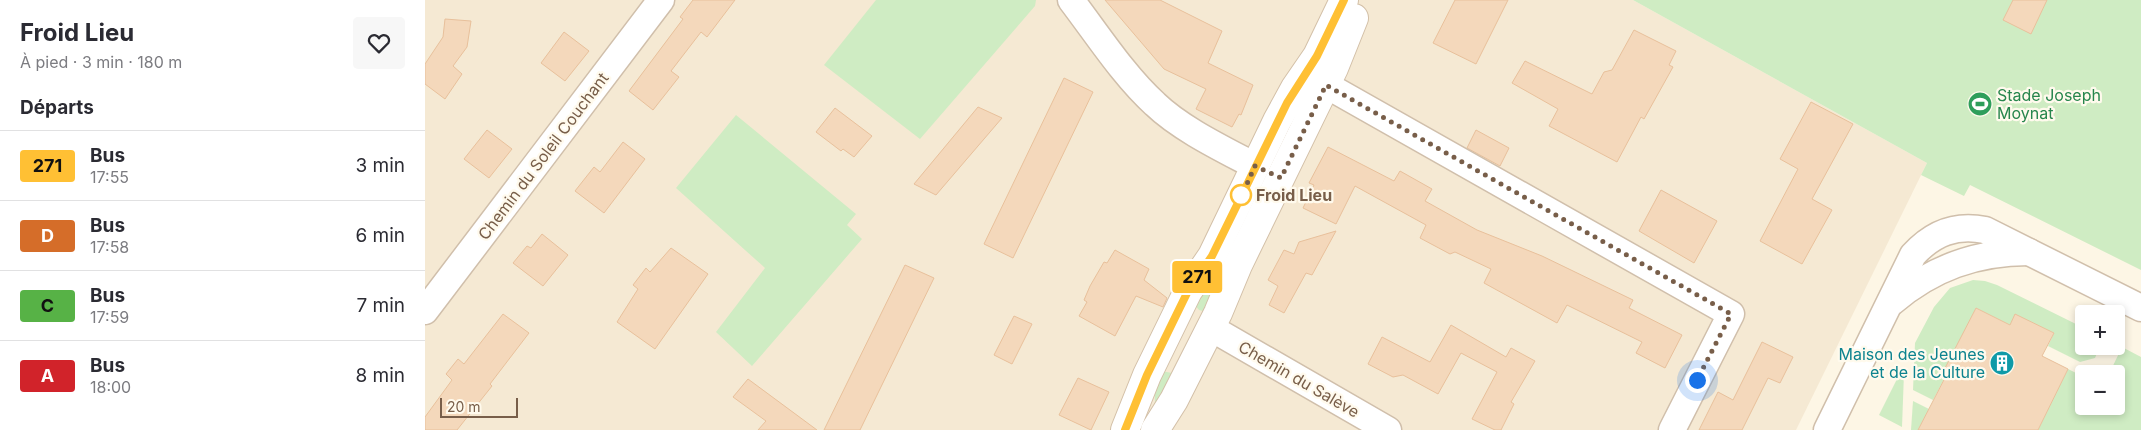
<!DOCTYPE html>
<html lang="fr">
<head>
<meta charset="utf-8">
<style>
  :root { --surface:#fff; --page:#f7f7f7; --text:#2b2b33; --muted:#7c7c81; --line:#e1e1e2 }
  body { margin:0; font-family:Inter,sans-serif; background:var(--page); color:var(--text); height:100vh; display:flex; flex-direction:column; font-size:19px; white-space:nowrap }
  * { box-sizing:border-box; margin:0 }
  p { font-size:16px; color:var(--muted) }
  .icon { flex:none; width:28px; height:28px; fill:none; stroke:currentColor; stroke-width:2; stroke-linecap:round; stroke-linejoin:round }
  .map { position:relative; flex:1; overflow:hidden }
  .details { display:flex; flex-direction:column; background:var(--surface); width:425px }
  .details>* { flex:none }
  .badge { padding:0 10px; border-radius:4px; font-size:18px; line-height:32px }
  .fabs { position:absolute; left:1650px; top:305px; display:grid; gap:10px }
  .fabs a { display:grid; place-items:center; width:50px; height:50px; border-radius:5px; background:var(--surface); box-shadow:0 2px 8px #0003; font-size:25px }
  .scale { position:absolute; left:15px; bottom:12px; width:78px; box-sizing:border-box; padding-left:5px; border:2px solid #785e49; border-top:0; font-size:14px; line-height:18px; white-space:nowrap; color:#785e49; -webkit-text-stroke:4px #fffaed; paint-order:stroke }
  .you { position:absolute; width:25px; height:25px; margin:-12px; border:4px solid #fff; border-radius:50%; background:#1a73e8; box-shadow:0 0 0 8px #1a73e833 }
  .map>.badge { position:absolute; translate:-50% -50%; box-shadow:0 0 0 2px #fff }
  h2 { padding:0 20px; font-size:19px; line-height:45px }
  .round { display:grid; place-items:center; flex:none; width:52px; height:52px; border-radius:5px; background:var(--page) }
  .overview { display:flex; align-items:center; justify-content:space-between; height:85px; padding:0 20px }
  h1 { font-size:24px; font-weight:700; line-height:38px }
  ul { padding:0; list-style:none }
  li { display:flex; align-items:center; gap:15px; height:70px; padding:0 20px; border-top:1px solid var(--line) }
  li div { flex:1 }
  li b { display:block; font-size:19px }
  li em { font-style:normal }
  li .badge { min-width:55px; font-weight:700; text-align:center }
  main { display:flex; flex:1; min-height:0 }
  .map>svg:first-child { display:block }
  .residential { fill:#f5e9d3 }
  .green { fill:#cfecc3 }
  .building { fill:#f4d8bb; stroke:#e8c09b }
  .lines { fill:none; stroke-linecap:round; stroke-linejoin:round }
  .minor-casing { stroke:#d0bfab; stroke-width:29 }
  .secondary-casing { stroke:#d3c0a8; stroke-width:30 }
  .minor { stroke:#fff; stroke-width:26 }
  .secondary { stroke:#fff; stroke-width:28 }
  .line-casing { stroke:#fff; stroke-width:11 }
  .line { stroke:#ffc034; stroke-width:8 }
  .walk { stroke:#785e49; stroke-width:5; stroke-dasharray:0 9 }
  .stop-dot { fill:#fff; stroke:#ffc034; stroke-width:2.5 }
  .labels { text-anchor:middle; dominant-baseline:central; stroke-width:4.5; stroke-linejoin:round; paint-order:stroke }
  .leisure-label { font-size:16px; fill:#27864d; stroke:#fffaed; text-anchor:start }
  .street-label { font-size:16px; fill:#785e49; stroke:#fffaed }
  .stop-label { font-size:16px; font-weight:bold; fill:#785e49; stroke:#fffaed; text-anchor:start }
  .culture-label { font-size:16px; fill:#0d838f; stroke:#fffaed; text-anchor:end }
</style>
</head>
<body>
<main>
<section class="details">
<div class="overview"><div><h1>Froid Lieu</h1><p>À pied · 3 min · 180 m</p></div><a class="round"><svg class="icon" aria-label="heart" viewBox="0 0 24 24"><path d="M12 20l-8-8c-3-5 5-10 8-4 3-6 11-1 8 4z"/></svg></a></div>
<h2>Départs</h2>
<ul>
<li><span class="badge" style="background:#ffc034;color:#111">271</span><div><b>Bus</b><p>17:55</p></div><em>3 min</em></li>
<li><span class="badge" style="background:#d56d29;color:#fff">D</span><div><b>Bus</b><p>17:58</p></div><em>6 min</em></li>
<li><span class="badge" style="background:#57b246;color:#111">C</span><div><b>Bus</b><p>17:59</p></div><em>7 min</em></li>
<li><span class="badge" style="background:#d1232a;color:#fff">A</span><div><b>Bus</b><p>18:00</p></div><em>8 min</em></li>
</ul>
</section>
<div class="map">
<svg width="1716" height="430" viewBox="0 0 1716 430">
  <rect width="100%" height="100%" fill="#fdf6e5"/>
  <path class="residential" d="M0,0H1208L1502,163L1371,430H0Z"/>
  <g class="green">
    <path d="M451,0H611L610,6L495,139L399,65Z"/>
    <path d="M1208,0H1716V270L1545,185L1539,196L1496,175L1502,163Z"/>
    <path d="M311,115L431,214L422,225L437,239L327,366L291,332L340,268L251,188Z"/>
    <path d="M828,193L791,279L792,287L782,312L774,310L769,304Z"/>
    <path d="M1548,280L1560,281L1572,285L1659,328V346H1675L1670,358L1655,362L1623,346L1629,333L1590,315L1585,325L1551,308L1520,370L1523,372L1508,400L1488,390L1490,343L1509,307L1525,288Z"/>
    <path d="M1697,347L1716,357V430H1613L1643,369L1659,377V406H1691V374H1684Z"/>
    <path d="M736,371L747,373L751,383L717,430L730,402L729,379Z"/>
    <path d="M1476,371L1479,373L1477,427L1454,415Z"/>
    <path d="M1488,401L1504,409L1493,430H1486Z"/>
  </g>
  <g class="building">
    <path d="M268,0H310L282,37L276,32L246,71L254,77L228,110L204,91L258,19L255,17Z"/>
    <path d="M680,0H735L797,31L783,63L828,85L816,115L814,114L807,127L771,109L781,89L739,69Z"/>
    <path d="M1030,0H1083L1051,64L1008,43Z"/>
    <path d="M1588,0H1622L1606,34L1578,20Z"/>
    <path d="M20,19L46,21L42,47L28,66L37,74L20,99L0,84V64L18,37Z"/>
    <path d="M1209,30L1251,51L1244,65L1248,67L1219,119L1216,117L1192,162L1124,126L1133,109L1087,83L1100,61L1167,94L1179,72L1187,70Z"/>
    <path d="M139,32L164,51L140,81L116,63Z"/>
    <path d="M639,78L668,92L588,258L559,244Z"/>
    <path d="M1386,102L1428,124L1387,199L1407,210L1377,264L1335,241L1373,169L1355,159Z"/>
    <path d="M553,107L577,118L511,195L489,184Z"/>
    <path d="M410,108L447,136L429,157L418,149L416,151L391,132Z"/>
    <path d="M62,130L87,149L64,178L39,159Z"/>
    <path d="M1051,130L1084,148L1075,166L1042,148Z"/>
    <path d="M198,142L220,159L179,213L150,191L169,167L175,172Z"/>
    <path d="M903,147L969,181L975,171L1007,189L1000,201L1052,230L1117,256L1208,300L1204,308L1257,335L1240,368L1211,353L1217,342L1142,305L1132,323L1059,283L1066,269L1030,252L1025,254L995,238L1001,225L930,186L911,224L878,208L889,185L884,183Z"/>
    <path d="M1236,190L1292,221L1269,263L1214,231Z"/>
    <path d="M911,231L887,275L881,273L859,313L844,305L853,286L843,280L859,250L869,254L874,242Z"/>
    <path d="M117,234L143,255L118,286L88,263L102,246L106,248Z"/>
    <path d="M246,248L283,274L230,349L192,322L213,289L208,285L221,268L225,272Z"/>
    <path d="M690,250L724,269L719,280L742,298L738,307L711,296L690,336L654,316L662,302L659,300L665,286L679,262L682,263Z"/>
    <path d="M480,265L509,278L435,430H399Z"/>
    <path d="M1551,308L1585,325L1590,314L1629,333L1617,356L1643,369L1613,430H1493L1523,372L1519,370Z"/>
    <path d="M78,314L104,333L65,384L67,386L32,430H0V417L27,380L21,374L33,359L39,364Z"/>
    <path d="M589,316L607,324L587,364L569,355Z"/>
    <path d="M1026,325L1081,357L1086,348L1110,361L1086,402L1089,404L1076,430H1070L1047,419L1072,372L1036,353L1013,394L978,375L968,377L943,364L957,337L1005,362Z"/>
    <path d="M1337,342L1368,357L1355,383L1343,378L1317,430H1274L1293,392L1308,400Z"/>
    <path d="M653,378L684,392L666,430L634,415Z"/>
    <path d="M323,379L392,430H333L341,421L308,397Z"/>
  </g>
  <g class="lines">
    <defs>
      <g id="minor">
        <path d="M646,0C672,34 699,76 730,104C756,129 798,149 830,166"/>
        <path d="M901,85L1306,314L1247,430"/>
        <path d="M1467,302C1507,268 1551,252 1604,252"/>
        <path d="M0,311L236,0"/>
        <path d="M786,328L963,430"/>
        <path d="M1402,430L1488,255C1508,233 1531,224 1560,230L1716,308"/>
      </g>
      <g id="secondary">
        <path d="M700,430L722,375L763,291L787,256L852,121L870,88L892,56L919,0"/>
        <path d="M730,430L749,400L793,313L813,265L909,68L929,18"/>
      </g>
    </defs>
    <use href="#minor" class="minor-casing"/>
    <use href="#secondary" class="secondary-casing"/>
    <use href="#minor" class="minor"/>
    <use href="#secondary" class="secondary"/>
  </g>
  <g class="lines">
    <defs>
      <path id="line" d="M700,430L722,375L763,291L787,256L862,103L892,56L919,0"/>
    </defs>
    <use href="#line" class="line-casing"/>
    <use href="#line" class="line"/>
    <path class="walk" d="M816,195V197L830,166L856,178L901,85L1306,314L1272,380"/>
  </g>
  <defs>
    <symbol id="stadium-disc" viewBox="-11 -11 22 22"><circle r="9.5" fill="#2e9e5b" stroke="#fffaed"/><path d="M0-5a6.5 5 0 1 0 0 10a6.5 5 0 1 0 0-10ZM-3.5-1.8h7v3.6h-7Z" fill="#fff"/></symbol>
    <symbol id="building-disc" viewBox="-11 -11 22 22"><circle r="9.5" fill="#0f9aa8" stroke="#fffaed"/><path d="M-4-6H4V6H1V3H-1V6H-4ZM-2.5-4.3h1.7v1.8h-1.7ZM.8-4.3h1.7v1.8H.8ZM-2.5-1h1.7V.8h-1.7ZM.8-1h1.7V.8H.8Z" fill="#fff"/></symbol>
  </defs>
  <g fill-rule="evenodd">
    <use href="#stadium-disc" x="1541" y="90" width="28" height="28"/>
    <use href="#building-disc" x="1563" y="349" width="28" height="28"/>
  </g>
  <circle class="stop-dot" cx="816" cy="195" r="10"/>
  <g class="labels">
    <g class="leisure-label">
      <text x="1572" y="95">Stade Joseph<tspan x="1572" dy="18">Moynat</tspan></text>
    </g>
    <g class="street-label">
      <text transform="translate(118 156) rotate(-53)">Chemin du Soleil Couchant</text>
      <text transform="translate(874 379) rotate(30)">Chemin du Salève</text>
    </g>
    <g class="stop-label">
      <text x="831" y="195">Froid Lieu</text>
    </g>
    <g class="culture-label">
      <text x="1560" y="354">Maison des Jeunes<tspan x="1560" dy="18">et de la Culture</tspan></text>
    </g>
  </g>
</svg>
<div class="fabs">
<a>+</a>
<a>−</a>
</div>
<div class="scale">20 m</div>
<div class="you" style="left:1272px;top:380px"></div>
<b class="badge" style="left:772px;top:277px;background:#ffc034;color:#111">271</b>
</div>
</main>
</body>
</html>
